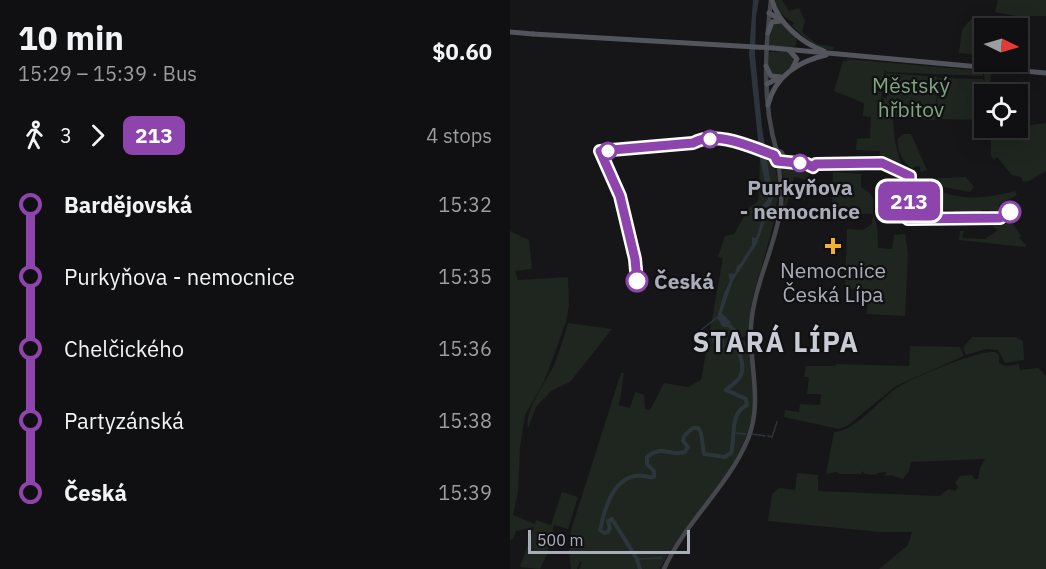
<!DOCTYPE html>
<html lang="en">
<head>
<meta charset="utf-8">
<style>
  :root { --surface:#101012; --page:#1e1e20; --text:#f1f3f6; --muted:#9c9d9f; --line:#303032 }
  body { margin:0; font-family:"IBM Plex Sans",sans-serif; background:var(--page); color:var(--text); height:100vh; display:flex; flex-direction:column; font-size:22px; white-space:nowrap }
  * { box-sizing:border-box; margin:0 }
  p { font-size:20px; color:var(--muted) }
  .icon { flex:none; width:33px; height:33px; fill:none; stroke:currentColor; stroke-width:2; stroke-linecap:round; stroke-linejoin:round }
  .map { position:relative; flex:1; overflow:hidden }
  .side { display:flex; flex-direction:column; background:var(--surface); width:510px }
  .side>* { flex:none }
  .badge { padding:0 12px; border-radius:9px; font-size:21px; line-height:39px }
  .needle { width:39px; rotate:95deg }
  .tools { position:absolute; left:464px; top:18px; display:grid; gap:12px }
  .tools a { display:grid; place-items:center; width:54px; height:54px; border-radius:0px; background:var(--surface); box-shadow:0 6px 24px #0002,0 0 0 2px var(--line); font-size:30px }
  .scale { position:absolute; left:18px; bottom:15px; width:162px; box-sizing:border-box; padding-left:6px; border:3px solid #a8adb8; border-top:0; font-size:16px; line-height:21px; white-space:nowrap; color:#a8adb8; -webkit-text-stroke:4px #111113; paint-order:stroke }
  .map>.badge { position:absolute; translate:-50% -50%; box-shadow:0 0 0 3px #fff }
  .legs { display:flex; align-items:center; gap:9px; height:66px; padding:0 18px; font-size:20px }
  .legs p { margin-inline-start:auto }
  .headline { display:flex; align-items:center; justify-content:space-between; height:102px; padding:0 18px }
  h1 { font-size:33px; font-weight:700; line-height:45px }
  ul { padding:0 18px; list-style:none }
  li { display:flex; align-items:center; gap:21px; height:72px; font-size:22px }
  li i { display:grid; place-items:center; width:9px; height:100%; margin:0 8px; background:currentColor }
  li i::after { content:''; width:15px; height:15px; margin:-8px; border:4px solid; border-radius:50%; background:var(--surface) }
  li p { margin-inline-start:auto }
  li:first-child i { background:linear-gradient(#0000 50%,currentColor 0) }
  li:last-child i { background:linear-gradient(currentColor 50%,#0000 0) }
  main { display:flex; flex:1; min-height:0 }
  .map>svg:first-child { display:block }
  .green { fill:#1e261f }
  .water { fill:#2c353c }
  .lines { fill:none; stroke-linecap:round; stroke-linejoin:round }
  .stream { stroke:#2c353c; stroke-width:1.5 }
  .river { stroke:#2c353c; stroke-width:4 }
  .secondary { stroke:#45474d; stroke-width:4.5 }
  .primary { stroke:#53555c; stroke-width:5 }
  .primary-bridge { stroke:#53555c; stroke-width:5 }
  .line-1-casing { stroke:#fff; stroke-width:14 }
  .line-1 { stroke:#8e44ad; stroke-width:9 }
  .stop-1-dot { fill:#fff; stroke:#8e44ad; stroke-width:3 }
  .poi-dot { fill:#f2b134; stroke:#111113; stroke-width:2 }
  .labels { text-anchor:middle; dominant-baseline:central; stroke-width:4.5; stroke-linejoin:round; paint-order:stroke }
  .park-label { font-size:21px; fill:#7fa381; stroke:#111113 }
  .stop-label { font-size:21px; font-weight:bold; fill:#a8adb8; stroke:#111113 }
  .poi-label { font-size:21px; fill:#a8adb8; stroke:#111113 }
  .district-label { font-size:27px; font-weight:bold; letter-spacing:1.5px; fill:#c9ccd4; stroke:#111113 }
</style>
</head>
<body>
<main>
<section class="side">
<div class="headline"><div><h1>10 min</h1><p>15:29 – 15:39 · Bus</p></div><b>$0.60</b></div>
<div class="legs"><svg class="icon" aria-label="walk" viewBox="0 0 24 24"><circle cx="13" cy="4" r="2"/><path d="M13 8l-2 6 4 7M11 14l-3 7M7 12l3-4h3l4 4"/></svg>3<svg class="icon" aria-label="forward" viewBox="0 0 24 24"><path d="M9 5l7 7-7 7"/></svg><b class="badge" style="background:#8e44ad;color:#fff">213</b><p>4 stops</p></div>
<ul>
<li><i style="color:#8e44ad"></i><b>Bardějovská</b><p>15:32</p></li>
<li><i style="color:#8e44ad"></i><span>Purkyňova - nemocnice</span><p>15:35</p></li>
<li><i style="color:#8e44ad"></i><span>Chelčického</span><p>15:36</p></li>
<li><i style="color:#8e44ad"></i><span>Partyzánská</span><p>15:38</p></li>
<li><i style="color:#8e44ad"></i><b>Česká</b><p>15:39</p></li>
</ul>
</section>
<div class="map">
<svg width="536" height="569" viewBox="0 0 536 569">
  <rect width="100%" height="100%" fill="#161618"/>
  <g class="green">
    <path d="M265,0H272L279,11L289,8L295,21L292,32L307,44L324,47L323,50C306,49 295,38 282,26L284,23L268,12Z"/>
    <path d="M488,0H536V16H512L510,25L507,24L506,16L485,12Z"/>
    <path d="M461,19L470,20L480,28H474V55L449,53L452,30Z"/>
    <path d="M272,23L286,37V46L279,48L259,45L262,24Z"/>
    <path d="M278,51L285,58L284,65L269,76H263L259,67V52Z"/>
    <path d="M336,59L473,71V76L377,72L375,70L369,116H373L374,98H377V92H375L378,86L376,73L428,77L425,120L383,117L385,142L392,167L369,160L370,151L346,150L347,139L360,138L361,117L353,116L354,103L324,91L333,61H337Z"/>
    <path d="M474,74H481L479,94H474V120L426,119L429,78L473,79L475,82Z"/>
    <path d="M536,123V171L519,181L513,182L511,177L502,175L487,157L484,160L481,156V128H493V138H514V126Z"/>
    <path d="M394,134H401L417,170L411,172L409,166L402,168C393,164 386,147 388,138Z"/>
    <path d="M256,155C287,181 248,267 242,302C240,312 240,324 239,334L230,339L239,343C241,370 247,400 240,426C227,474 173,522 150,569H69L72,562L70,561L67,569H61L59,552L61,530L111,373H114L109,405L120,408L125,392L134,395L135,409L140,410L154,383L178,387L191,380L213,258L208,257L215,236L224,234L239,208L248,201L250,159L258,199L252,206C258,228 236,255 225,273L218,275L220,280C212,294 207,312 214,327L218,326V321L212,313L223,281L247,244L263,198Z"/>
    <path d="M275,162L296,165L300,171L297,180L284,177L276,209L279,218L274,220H270L276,195L271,165Z"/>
    <path d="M323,172L351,174V187C372,199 358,203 365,219C368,228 368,238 368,248L382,249L384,235L395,234L398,253L395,316L357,314L358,290L335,289L337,229L353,230L362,224L363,214L326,213L322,207Z"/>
    <path d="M456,177L464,187L460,192L434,187L416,179Z"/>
    <path d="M410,183C444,200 468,201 505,191L507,195L488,205L493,213L481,216L480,210H471V216H445L444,210H434L432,196L420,195L418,189L408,186L417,190H407L406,193L408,217H404L401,213L402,187Z"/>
    <path d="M501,221L511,236L509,238L516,245L515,247L449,240L450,231H454L452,238L475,239L488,230L482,226C489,221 497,227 501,221Z"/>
    <path d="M0,231L19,240L22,269L5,271L8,280L58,277L59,305L56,322L34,382L15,415L10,447L8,492L3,515L25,524L26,520L41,525L52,492L68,497L58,529L44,525L37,554L30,569L10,567L24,527L6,531L3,539L0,540Z"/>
    <path d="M58,323L102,329L60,382L41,391L26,407L18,428C14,409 37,382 45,363C50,350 54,336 58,323Z"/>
    <path d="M462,337H506L513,341L514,360L495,363L488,350L476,349L456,355L453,348Z"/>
    <path d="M400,346L450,347L454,356L386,386L337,426L329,429L274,417L275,410L289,412L290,404L310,405L311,394H297L299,377H294L296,366H325L327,364L399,366Z"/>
    <path d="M485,352L489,355V363L496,366L509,364L510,370L528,368L536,376V569H369L398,545L402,532H370L258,521L262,494L269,488L285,490L287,473L308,475V491L429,496L439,489L445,491L448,487L445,483L450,476L462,475L464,479H468L470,468L475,459L401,462L399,471L393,479L381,475L375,476L376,472L366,473L368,475L355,474L352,471L351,474H329L327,472L316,474L324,432C344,432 370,399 387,388C405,376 466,351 485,352Z"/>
  </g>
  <path class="water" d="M243,0H249L246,16L245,55L252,127L263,198L247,244L223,281L212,313L221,322L218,327H213L207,318L214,293L220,280L218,274L225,273L227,266L230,264L242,245V237L246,238L254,213L252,206L258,199L250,159L239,54Z"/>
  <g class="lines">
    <g class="stream">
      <path d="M205,351L213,347V340L203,342V330L193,335L191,330L209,316"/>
      <path d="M225,433L236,434"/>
      <path d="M242,434L255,436"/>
      <path d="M258,436L262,437L267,422"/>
      <path d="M127,559L152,558"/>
    </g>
    <path class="river" d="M130,569L127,559L102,519L98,521L100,528L98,532L94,533L90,530C94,511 102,480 125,476C132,474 137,478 144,477V471L137,464V457C153,444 159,457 175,452L178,447L173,441L174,436L183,428H188L191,433L194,454L215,457L221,453C226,434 219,414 237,405L236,399L216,390C220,386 227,382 230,377C238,363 223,345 224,330L215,322"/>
    <g class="secondary">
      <path d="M261,0C255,49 252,104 267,152"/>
      <circle cx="268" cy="156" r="5"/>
      <path d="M154,569C175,522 218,487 238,439C253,402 239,364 241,326C244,284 265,248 271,207C272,192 270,176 268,161"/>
    </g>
    <g class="primary">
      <path d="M262,0C267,22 293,44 314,51"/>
      <path d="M259,13L271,20"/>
      <path d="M0,32L23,34"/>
      <path d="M258,33L262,22L271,21"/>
      <path d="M263,48L536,73"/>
      <path d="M279,50L287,59L282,69"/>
      <path d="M256,66L261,76L271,77"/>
      <path d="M257,84L269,78"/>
      <path d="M258,105C265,76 289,61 316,55"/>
    </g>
    <path class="primary-bridge" d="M23,34L263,48"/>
  </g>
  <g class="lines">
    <defs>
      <path id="line-1" d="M127,281L125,259L110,196L90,151L183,143C206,130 241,147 264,155L267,161L297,164L303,167L306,164L372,163L400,176L398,219L490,218L500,212"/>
    </defs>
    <use href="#line-1" class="line-1-casing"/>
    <use href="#line-1" class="line-1"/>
  </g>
  <g class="stop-1-dot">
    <circle cx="200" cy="139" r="8"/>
    <circle cx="98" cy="151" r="8"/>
    <circle cx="290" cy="163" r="8"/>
    <circle cx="500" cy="212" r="10"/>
    <circle cx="127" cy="281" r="10"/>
  </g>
  <path class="poi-dot" d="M320 237h6v6h6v6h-6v6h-6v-6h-6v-6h6z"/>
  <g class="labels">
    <g class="park-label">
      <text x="401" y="85">Městský<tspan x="401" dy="24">hřbitov</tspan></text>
    </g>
    <g class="stop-label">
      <text x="290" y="187">Purkyňova<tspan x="290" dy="24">- nemocnice</tspan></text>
      <text x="144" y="281" text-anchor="start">Česká</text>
    </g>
    <g class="poi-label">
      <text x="323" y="270">Nemocnice<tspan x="323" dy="24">Česká Lípa</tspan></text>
    </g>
    <g class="district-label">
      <text x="266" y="341">STARÁ LÍPA</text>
    </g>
  </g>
</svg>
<div class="tools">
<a><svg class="needle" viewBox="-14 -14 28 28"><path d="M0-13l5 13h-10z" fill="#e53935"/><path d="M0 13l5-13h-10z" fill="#9c9d9f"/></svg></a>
<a><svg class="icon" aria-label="locate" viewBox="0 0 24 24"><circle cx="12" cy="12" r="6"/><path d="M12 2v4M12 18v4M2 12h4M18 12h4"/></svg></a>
</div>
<div class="scale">500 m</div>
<b class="badge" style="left:399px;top:201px;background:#8e44ad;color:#fff">213</b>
</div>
</main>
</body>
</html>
